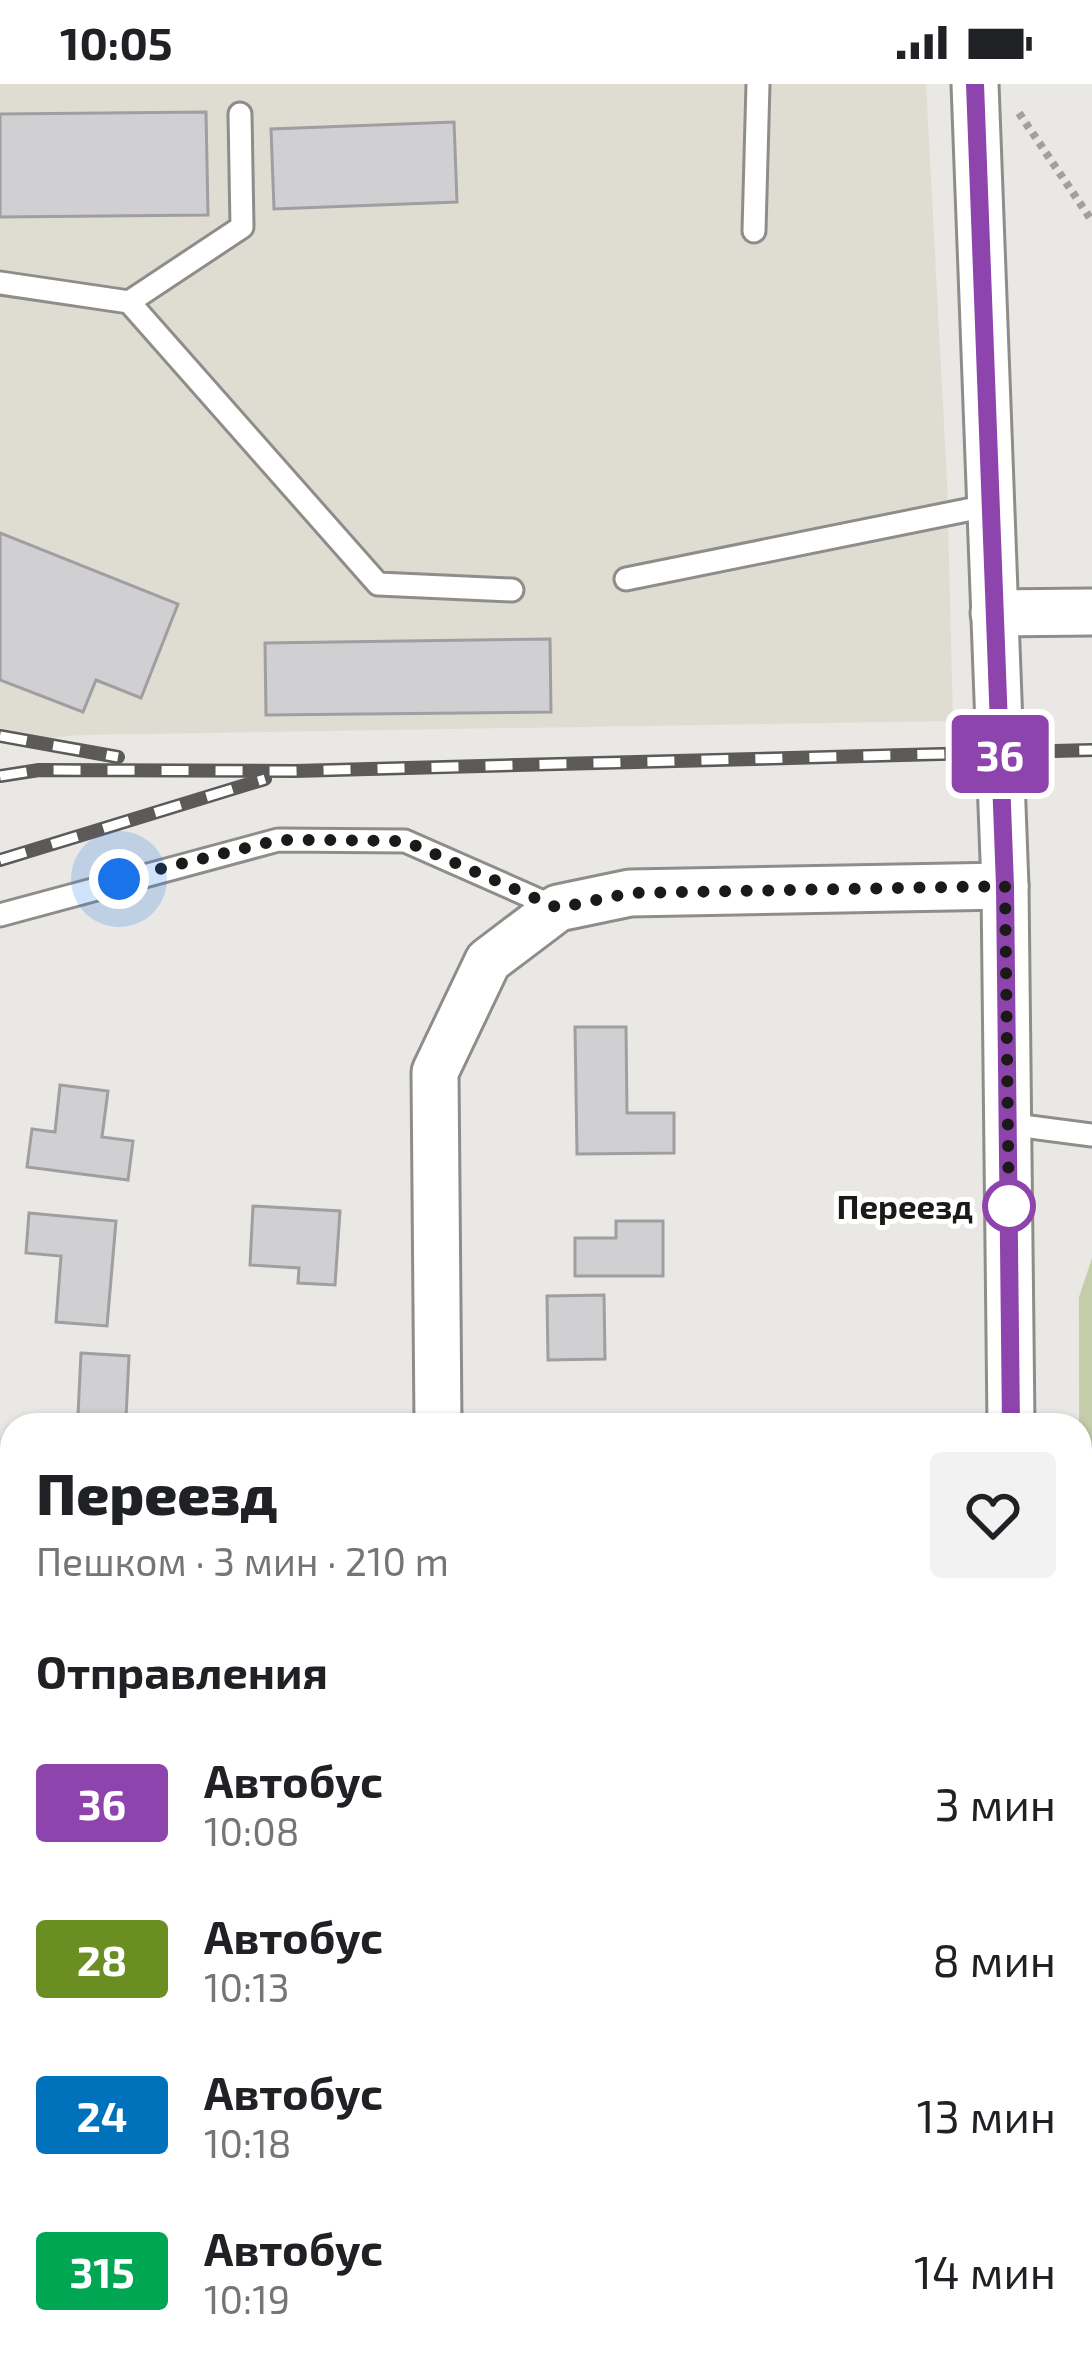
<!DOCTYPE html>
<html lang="ru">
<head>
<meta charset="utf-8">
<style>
  :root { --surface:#fff; --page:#f2f2f2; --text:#202124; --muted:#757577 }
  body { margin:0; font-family:"Exo 2",sans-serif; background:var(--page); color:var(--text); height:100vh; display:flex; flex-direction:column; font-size:45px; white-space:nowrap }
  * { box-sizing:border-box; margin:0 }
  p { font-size:39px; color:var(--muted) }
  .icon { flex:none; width:66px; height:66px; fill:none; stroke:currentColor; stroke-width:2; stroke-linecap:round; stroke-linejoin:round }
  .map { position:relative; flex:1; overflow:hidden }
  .details { position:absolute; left:0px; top:1329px; width:1092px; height:963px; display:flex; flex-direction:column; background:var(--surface); border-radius:36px 36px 0 0; box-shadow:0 3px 9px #0004 }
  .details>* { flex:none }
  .badge { padding:0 24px; border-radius:9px; font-size:42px; line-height:78px }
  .you { position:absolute; width:60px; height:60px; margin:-30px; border:9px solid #fff; border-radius:50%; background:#1a73e8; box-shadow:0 0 0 18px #1a73e833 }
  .map>.badge { position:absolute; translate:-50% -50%; box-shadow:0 0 0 6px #fff }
  h2 { padding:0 36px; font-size:45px; line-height:108px }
  .round { display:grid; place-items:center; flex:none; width:126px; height:126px; border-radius:12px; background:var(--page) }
  .overview { display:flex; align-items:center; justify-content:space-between; height:204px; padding:0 36px }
  h1 { font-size:57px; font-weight:800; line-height:90px }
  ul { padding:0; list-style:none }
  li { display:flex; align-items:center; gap:36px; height:156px; padding:0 36px }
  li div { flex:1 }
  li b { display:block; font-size:45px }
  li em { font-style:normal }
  li .badge { min-width:132px; font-weight:700; text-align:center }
  .status { display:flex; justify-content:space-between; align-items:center; height:84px; padding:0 60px; background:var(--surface); direction:ltr }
  .status svg { height:33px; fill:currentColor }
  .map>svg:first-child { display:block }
  .built { fill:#dfddd2 }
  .green { fill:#c5cca9 }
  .building { fill:#d0cfd2; stroke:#9f9ea0; stroke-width:3 }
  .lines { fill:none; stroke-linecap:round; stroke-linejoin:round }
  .service-casing { stroke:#8e8d8a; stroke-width:27 }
  .minor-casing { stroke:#8e8d8a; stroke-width:51 }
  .path { stroke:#a1a09e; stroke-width:8; stroke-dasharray:6 6; stroke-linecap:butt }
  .service { stroke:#fff; stroke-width:21 }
  .minor { stroke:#fff; stroke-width:45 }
  .rail-casing { stroke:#5b5a58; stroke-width:14 }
  .rail { stroke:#fff; stroke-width:9; stroke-dasharray:27; stroke-linecap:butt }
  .line-casing { stroke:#fff; stroke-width:27 }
  .line { stroke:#8e44ad; stroke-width:18 }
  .walk { stroke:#1b1a19; stroke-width:12; stroke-dasharray:0 21.6 }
  .stop-dot { fill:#fff; stroke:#8e44ad; stroke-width:6 }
  .labels { text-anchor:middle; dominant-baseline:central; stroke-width:10; stroke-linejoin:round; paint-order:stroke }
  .stop-label { font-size:33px; font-weight:bold; fill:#1b1a19; stroke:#fff; text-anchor:end }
</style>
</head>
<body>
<div class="status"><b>10:05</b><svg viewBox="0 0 49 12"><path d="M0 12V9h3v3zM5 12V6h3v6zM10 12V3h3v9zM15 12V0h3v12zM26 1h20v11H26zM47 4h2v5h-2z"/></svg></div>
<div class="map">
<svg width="1092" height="2291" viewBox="0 0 1092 2291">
  <rect width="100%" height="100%" fill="#e9e8e5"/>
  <path class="built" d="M0,0H926L947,397L953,637L82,651L0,658Z"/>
  <path class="green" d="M1092,1174V2291H1071V2280H1080L1079,1213Z"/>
  <g class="building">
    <path d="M206,28L208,131L0,133V30Z"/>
    <path d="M454,38L457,118L274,125L271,45Z"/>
    <path d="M0,449L178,520L141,614L96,596L83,628L0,596Z"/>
    <path d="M550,555L551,628L266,631L265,559Z"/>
    <path d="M575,943H626L627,1029H674V1069L577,1070Z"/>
    <path d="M60,1001L108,1007L102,1053L133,1057L128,1096L27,1083L32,1045L55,1048Z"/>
    <path d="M253,1122L340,1127L335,1201L298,1199L299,1184L250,1181Z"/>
    <path d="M29,1129L116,1137L107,1242L56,1238L61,1172L26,1169Z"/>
    <path d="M616,1137H663V1192H575V1154H616Z"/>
    <path d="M604,1211L605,1275L548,1276L547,1212Z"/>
    <path d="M81,1269L129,1272L126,1334L78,1331Z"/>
    <path d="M572,1331L647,1335V1341H571Z"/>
    <path d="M656,1337L807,1338V1341H656Z"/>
    <rect x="0" y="1968" width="12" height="69"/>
    <path d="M88,2280H166L167,2291H88Z"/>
  </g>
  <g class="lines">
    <defs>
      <g id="service">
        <path d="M754,147L758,0"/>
        <path d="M0,199L129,218L378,500L512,506"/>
        <path d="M129,218L242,143L240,30"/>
        <path d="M626,495L992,421"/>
        <path d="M0,831L278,756L405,757L557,824"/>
        <path d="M1007,1040L1092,1051"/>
      </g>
      <g id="minor">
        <path d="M975,0L1005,802L1011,1341"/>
        <path d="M994,529L1092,528"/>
        <path d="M438,1341L435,988L488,877L558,824L630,809L1005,802"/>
        <path d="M439,2291V2280"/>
        <path d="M1006,2291V2280"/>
      </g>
    </defs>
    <use href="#service" class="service-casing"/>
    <use href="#minor" class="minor-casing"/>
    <path class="path" d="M1019,29L1092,137"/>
    <use href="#service" class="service"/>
    <use href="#minor" class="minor"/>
    <defs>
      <g id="rail">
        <path d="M0,652L118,673"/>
        <path d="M0,692L39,686L294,687L1092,666"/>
        <path d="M0,776L265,695"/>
      </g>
    </defs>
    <use href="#rail" class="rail-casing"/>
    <use href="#rail" class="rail"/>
  </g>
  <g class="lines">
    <defs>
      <path id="line" d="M975,0L1005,802L1011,1341"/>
    </defs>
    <use href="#line" class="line-casing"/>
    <use href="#line" class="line"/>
    <path class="walk" d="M119,795L278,756H320L405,757L558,824L630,809L1005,802L1009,1134V1122"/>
  </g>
  <circle class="stop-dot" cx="1009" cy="1122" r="24"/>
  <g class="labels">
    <g class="stop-label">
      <text x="973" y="1122">Переезд</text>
    </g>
  </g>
</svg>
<div class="you" style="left:119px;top:795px"></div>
<b class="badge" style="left:1000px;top:670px;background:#8e44ad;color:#fff">36</b>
<section class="details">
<div class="overview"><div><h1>Переезд</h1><p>Пешком · 3 мин · 210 m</p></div><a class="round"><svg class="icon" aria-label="heart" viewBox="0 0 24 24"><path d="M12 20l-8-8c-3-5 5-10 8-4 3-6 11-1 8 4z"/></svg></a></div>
<h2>Отправления</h2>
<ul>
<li><span class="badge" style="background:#8e44ad;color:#fff">36</span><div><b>Автобус</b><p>10:08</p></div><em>3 мин</em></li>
<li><span class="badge" style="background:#6b8e23;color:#fff">28</span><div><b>Автобус</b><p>10:13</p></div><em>8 мин</em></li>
<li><span class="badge" style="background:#0072bc;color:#fff">24</span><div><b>Автобус</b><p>10:18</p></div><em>13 мин</em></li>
<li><span class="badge" style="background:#00a651;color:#fff">315</span><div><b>Автобус</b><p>10:19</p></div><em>14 мин</em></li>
</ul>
</section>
</div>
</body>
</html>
